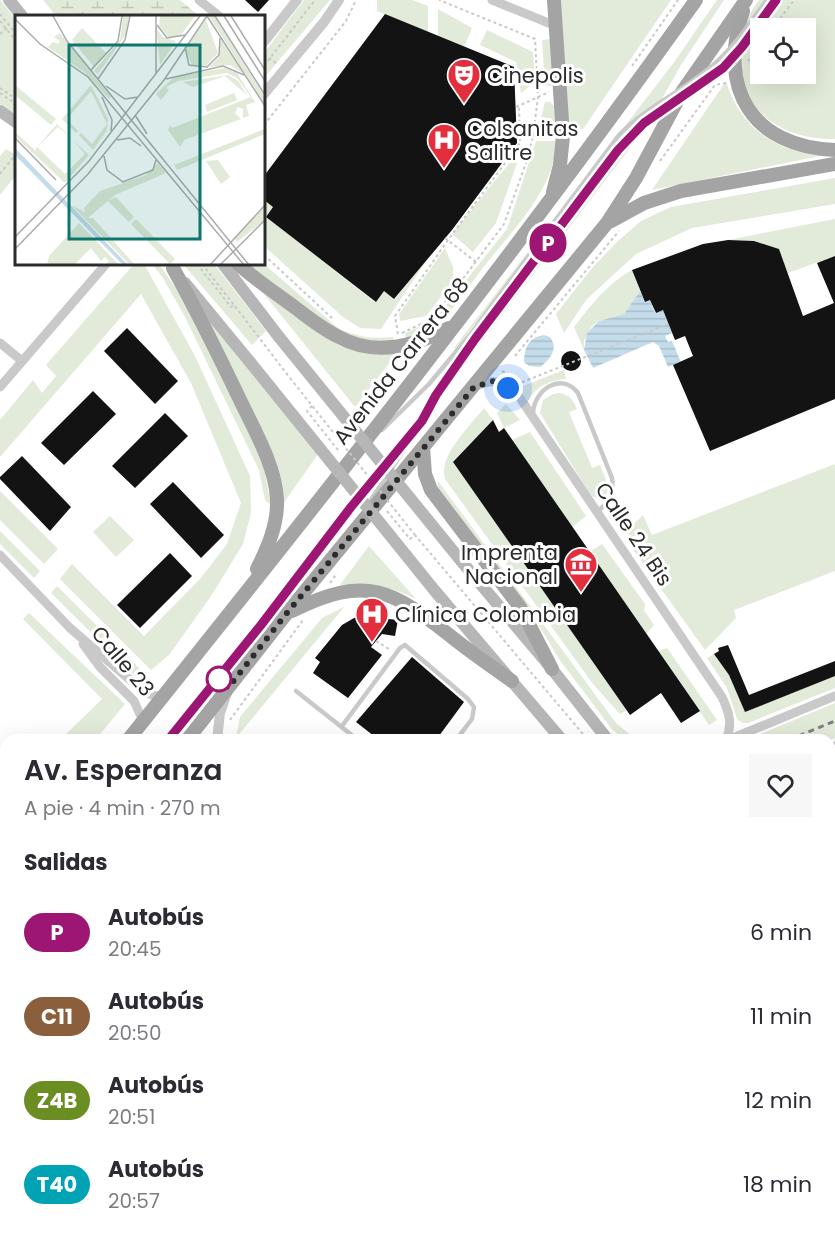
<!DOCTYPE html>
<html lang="es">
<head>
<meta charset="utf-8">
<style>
  :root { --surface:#fff; --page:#f7f7f7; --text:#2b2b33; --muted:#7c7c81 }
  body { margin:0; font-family:Poppins,sans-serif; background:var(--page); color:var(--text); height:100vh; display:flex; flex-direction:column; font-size:22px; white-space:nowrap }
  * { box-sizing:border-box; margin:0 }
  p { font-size:20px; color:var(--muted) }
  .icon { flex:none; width:33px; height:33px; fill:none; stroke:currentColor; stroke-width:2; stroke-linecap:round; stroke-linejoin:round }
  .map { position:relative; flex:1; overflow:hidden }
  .details { position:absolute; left:0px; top:734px; width:836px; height:506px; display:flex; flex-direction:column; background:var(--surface); border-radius:18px 18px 0 0; box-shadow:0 6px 24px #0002 }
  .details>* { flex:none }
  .badge { padding:0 12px; border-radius:20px; font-size:21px; line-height:39px }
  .controls { position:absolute; left:750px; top:18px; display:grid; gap:12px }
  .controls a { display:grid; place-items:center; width:66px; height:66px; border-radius:0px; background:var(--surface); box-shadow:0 6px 24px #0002; font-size:30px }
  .you { position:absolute; width:30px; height:30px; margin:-15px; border:4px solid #fff; border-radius:50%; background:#1a73e8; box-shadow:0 0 0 9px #1a73e833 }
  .map>.badge { position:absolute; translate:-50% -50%; box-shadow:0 0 0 3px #fff }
  h2 { padding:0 24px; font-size:22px; line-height:54px }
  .round { display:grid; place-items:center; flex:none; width:63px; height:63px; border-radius:0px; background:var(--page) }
  .headline { display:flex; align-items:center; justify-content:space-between; height:102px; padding:0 24px }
  h1 { font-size:28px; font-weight:600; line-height:45px }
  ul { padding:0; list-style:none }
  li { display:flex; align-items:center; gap:18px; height:84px; padding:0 24px }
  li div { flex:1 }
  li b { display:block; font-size:22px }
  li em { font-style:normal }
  li .badge { min-width:66px; font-weight:700; text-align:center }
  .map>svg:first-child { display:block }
  .green { fill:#e2ead9; fill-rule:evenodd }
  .wetland { fill:url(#wetland-marsh) }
  .water { fill:url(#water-rules) }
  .building { fill:#131313 }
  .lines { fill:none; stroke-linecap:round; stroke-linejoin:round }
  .path { stroke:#c9c9c9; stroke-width:2; stroke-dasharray:3 3; stroke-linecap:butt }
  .service { stroke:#c9c9c9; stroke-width:4.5 }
  .minor { stroke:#c9c9c9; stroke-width:9 }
  .tertiary { stroke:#c9c9c9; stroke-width:10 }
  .secondary { stroke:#b6b6b6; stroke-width:12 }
  .primary { stroke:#a4a4a4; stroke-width:14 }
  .rail { stroke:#818181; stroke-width:3; stroke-dasharray:6 4.5; stroke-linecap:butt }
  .path-bridge { stroke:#c9c9c9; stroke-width:2; stroke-dasharray:3 3; stroke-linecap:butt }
  .service-bridge { stroke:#c9c9c9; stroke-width:4.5 }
  .secondary-bridge { stroke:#b6b6b6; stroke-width:12 }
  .line-casing { stroke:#fff; stroke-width:14 }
  .line { stroke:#9e1673; stroke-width:9 }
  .walk { stroke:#2c2c2c; stroke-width:6; stroke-dasharray:0 10.8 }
  .stop-dot { fill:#fff; stroke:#9e1673; stroke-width:3 }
  .labels { text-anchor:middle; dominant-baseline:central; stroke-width:6; stroke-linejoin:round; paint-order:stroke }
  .poi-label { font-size:21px; fill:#2c2c2c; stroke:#fff; text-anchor:start }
  .street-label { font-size:21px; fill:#2c2c2c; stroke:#fff }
  .inset-road { fill:none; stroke:#ababab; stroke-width:1.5 }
  .view { fill:#0f766e; fill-opacity:0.15; stroke:#0f766e; stroke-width:3 }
  .inset-edge { fill:none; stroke:#2c2c2c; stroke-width:3 }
</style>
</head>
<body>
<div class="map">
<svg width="835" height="1238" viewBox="0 0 835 1238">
  <defs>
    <pattern id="wetland-marsh" width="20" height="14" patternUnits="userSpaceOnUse" patternTransform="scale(1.5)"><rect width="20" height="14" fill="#e2ead9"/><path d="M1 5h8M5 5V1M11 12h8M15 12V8" fill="none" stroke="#c2c9ba"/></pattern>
    <pattern id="water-rules" width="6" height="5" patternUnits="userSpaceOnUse" patternTransform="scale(1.5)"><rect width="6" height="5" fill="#c4dcea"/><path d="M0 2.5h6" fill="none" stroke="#a9bdc9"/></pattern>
  </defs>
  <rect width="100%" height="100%" fill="#fff"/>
  <g class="green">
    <path d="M0,0L16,19V114L0,104Z"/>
    <path d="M304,0H330L264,78V53Z"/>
    <path d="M377,0H412L428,6V32L377,11Z"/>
    <path d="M561,0H671L583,129L569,128Z"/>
    <path d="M717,0H724L681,65L650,120L630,148L471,356L464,357L485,330L475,324L456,349L454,348L675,61Z"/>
    <path d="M759,0H835V139C792,140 750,120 741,74C740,67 741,59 742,51C743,28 745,19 759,0ZM760,28H806V74H760Z"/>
    <path d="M438,9L472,28L464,47L438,36Z"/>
    <path d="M487,30L533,52L535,82L521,93L516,62L480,45Z"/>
    <path d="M551,39L554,86H545L542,40Z"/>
    <path d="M726,81C735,112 756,137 787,148C800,153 816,153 830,154L652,190Z"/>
    <path d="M545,102H550L554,106L557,134H537Z"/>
    <path d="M536,141H557C553,193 512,230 482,269C467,289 454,310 435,326C428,333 416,336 406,339L405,333L430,322L444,308L507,229Z"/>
    <path d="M523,146L496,223L473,252L452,234Z"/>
    <path d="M6,149L16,155V175L0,195V156Z"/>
    <path d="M835,178V204L692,228L636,254L586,300L564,333L556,314L592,268L619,240L641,221L671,207Z"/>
    <path d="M264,200L273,207L266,217L375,302L384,291L395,299L428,258L381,329L360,328L343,317L264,246Z"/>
    <path d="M835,219V256L788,273L779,249L754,241L728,240Z"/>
    <path d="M445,248L453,267V281L426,316L400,321L399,314Z"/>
    <path d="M134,264H144L195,356L250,476L251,513L243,544L211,596L169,655L151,670L60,579L72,564L144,636L201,578L227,544L241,503L191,383L141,294L0,457V420L33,380L42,393L56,376L46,365Z"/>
    <path d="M152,264H159L189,307L215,360L263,464L271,505L265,500L259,470L184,315L163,278Z"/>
    <path d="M183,264H214L266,331L252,345Z"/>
    <path d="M248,264H264L338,328C357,337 373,339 393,337L394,343L380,344L335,331Z"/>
    <path d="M632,270L640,291L624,314L599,321L592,326L584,341V350L574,327C591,305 607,284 632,270Z"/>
    <path d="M256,284L300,316L397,353L355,407Z"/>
    <path d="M207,318L318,454L283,504Z"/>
    <path d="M564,370L566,379C550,380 536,386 528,401L518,388Z"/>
    <path d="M559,393C569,395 573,399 577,409L569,412L592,468L600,465C604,476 613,490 603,499L593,497L588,491L540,413L543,400L553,394Z"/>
    <path d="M506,404L520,420L504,428L497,413Z"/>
    <path d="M484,408L493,420L453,462L627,710L620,714L593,684L445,479C438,456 470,426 484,408Z"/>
    <path d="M530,432L586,516L572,527L512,440Z"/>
    <path d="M835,464V571L734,610L736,618L705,650L631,547L628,535L631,527L643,515L652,535Z"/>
    <path d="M438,481L616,723L635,739H623L611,728L559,659L528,607L437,489Z"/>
    <path d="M0,491L58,549L44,564L0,520Z"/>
    <path d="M110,516L134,540L116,557L93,532Z"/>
    <path d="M0,531L40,571L34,578L0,544Z"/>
    <path d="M602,544L645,604L644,610L654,625L646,634L589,552Z"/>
    <path d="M369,546L416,599C390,586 369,583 340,585Z"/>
    <path d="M57,586L147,676L142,683L51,593Z"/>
    <path d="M344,607L236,738L240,717L322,618Z"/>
    <path d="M29,613L125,704L96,739H61L102,699L23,619Z"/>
    <path d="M667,648L717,720L709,725L658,651Z"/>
    <path d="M714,654L729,675L745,712L835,676V688L748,723H743L737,719L727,688L707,658Z"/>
    <path d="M835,703V738L830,741L748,739Z"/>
    <path d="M6,793V850L0,858V799Z"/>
    <path d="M6,1197V1233H154L159,1238H0V1204Z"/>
    <path d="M217,1233H273L272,1238H222Z"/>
    <path d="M481,1233H541L546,1238H486Z"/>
  </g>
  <path class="wetland" d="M43,0H180L199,16H56Z"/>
  <g class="water">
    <path d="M640,291L645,302L650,300L655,313L663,310L672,333L665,336L668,342L672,341L681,362L668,367L659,346L653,342L593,368L584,350L587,333L599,321L624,314Z"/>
    <path d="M544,335L550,337C559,349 550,359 540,367L529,366L524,362C524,348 529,337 544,335Z"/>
    <path d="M0,1014L6,1021V1059L0,1053Z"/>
  </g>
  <g class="building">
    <path d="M245,0H269L258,12Z"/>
    <path d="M385,14L514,67L517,143L452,230L394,299L384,291L376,302L266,217L273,207L264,200V176Z"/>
    <path d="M728,240L754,241L779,249L803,316L834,303L817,263L835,256V399L710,451L673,365L693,356L685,336L675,340L663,310L656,313L650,300L645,302L632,270L703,244Z"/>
    <path d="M127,328L178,381L155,404L104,351Z"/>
    <circle cx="571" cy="361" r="10"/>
    <path d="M93,391L116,414L64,465L41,443Z"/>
    <path d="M165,413L188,436L135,488L112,466Z"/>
    <path d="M493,420L499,432L504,428L700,711L681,723L661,693L630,715L453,462Z"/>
    <path d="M22,456L71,507L50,531L0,479V477Z"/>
    <path d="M173,482L224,535L201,558L150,504Z"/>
    <path d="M170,553L192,576L140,628L117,605Z"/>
    <path d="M361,616L398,620L395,636L382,634L371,647L382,655L348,698L313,673L320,662L315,658L342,625L354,618Z"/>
    <path d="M728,645L749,695L835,661V676L745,712L729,675L714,654L719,651L718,648Z"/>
    <path d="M412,657L464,702L436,740H379L356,722Z"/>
  </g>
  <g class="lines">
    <g class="path">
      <path d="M0,14L16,34"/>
      <path d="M0,21L16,41"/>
      <path d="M773,28L794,0"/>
      <path d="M0,34L7,28"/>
      <path d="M264,54L277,64"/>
      <path d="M748,61L760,45"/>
      <path d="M264,66L315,0"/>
      <path d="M632,66L678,0"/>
      <path d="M0,88L16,99"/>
      <path d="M0,93L16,104"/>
      <path d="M516,107L549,92"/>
      <path d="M264,125L346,21L356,0"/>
      <path d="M533,136H552"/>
      <path d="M660,161L715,85L726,83"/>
      <path d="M0,174L16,154"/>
      <path d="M445,238L476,262"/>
      <path d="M264,255L332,318"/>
      <path d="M197,264L231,307L234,305L290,378"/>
      <path d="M202,264L234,305"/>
      <path d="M402,333L431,319L453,292L504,224L526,163L533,136L538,97L535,39L439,0"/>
      <path d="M398,334L395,316L448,240L520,143L519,105"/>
      <path d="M515,356L619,231"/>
      <path d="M502,371L517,379L520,383L668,324"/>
      <path d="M312,406L307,411L338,450"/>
      <path d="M387,511L410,539L415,535L588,740"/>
      <path d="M330,583L337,573"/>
      <path d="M376,641L389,649"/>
      <path d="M230,720L303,620"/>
      <path d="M374,740L376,737"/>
      <path d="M0,894L6,899"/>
      <path d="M830,1023L835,1030"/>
      <path d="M830,1230L835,1225"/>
      <path d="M19,1233L24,1238"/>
      <path d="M116,1233L121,1238"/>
      <path d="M226,1233L231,1238"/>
      <path d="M492,1233L496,1238"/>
      <path d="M10,1238L13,1233"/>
      <path d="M101,1238L107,1233"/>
      <path d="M821,1238L826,1233"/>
    </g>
    <g class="service">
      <path d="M533,413C534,390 561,371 578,393L612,478C614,494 609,502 597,512"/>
      <path d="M382,430L429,384L470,335"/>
      <path d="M368,504L412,438L437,395L475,339"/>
      <path d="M296,691L358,740"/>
      <path d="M342,726L400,648L405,645L468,699L474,707L472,719L456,740"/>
      <path d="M461,734L469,740"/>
    </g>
    <g class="minor">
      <path d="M199,0L219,16"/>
      <path d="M492,0L556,26"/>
      <path d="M0,343L22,361"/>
      <path d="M476,386C496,377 505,382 520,398L722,697C729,712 733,724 726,740"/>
      <path d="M0,387L106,264"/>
      <path d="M0,555L70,628L143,691L155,696L164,695"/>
      <path d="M83,644L100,667L134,701L143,721"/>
      <path d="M728,740L835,696"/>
      <path d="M830,748L835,746"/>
      <path d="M0,971L6,977"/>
      <path d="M469,1233L474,1238"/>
      <path d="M550,1233L555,1238"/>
      <path d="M760,1233L765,1238"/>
      <path d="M285,1238L290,1233"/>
      <path d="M573,1238L578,1233"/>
    </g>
    <g class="tertiary">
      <path d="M264,42L297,0"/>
      <path d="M264,94L324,22L339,0"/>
      <path d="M217,740L220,713L227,693"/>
    </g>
    <g class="secondary">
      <path d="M9,0L22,16"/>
      <path d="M0,111L16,122"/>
      <path d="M223,264L279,337"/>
      <path d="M185,283L250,362"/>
      <path d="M462,562L552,669L608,740"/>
      <path d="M435,591L562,740"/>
      <path d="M830,1003L835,1010"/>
      <path d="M830,1055L835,1061"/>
    </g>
    <g class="primary">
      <path d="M743,11C717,88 752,147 835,150"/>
      <path d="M553,192L560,165L563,136L554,0"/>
      <path d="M611,221L644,203L681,191L835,164"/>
      <path d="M238,264C256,280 277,294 297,309C310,319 324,330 339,337C375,357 415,346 449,328"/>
      <path d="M173,268C198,313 220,358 242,404C256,433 275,466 277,499C278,524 268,547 257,569"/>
      <path d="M423,448L425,474L431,490L520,607L552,669"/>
      <path d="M292,611C367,574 391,589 453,638C472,653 492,667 512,681"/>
      <path d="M128,740C323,497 516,253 696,0"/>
      <path d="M187,740L287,613L607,223L636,178L682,92L746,0"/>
      <path d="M0,883L6,876"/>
      <path d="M0,952L6,946"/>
    </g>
    <g class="rail">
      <path d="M789,740L835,721"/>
      <path d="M0,1194L6,1187"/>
    </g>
    <path class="path-bridge" d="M290,378L415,535"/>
    <g class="service-bridge">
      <path d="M470,335L619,135C647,106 684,91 713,65C735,47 750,22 767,0"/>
      <path d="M475,339L618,150L644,123L723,68L742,47L776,0"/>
    </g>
    <g class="secondary-bridge">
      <path d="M279,337L462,562"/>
      <path d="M250,362L435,591"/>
    </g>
  </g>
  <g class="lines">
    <defs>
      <path id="line" d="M168,740L261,625L351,507L422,421L436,395L475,339L618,150L644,123L723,68L742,47L776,0"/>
    </defs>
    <use href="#line" class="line-casing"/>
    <use href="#line" class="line"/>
    <path class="walk" d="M219,679L228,688L287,613L474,387L494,381L508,388"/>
  </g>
  <defs>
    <symbol id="theatre-pin" viewBox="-11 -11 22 30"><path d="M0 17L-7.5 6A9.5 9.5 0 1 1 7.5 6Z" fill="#e22e3d" stroke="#fff"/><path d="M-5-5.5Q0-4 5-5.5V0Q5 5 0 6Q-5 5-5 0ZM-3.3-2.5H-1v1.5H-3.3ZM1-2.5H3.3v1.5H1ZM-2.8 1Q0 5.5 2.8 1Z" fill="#fff"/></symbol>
    <symbol id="hospital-pin" viewBox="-11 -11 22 30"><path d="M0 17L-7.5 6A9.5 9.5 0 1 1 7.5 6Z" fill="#e22e3d" stroke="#fff"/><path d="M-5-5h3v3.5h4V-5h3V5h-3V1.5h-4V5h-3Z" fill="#fff"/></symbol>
    <symbol id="museum-pin" viewBox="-11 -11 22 30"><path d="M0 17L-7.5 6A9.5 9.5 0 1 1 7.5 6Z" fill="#e22e3d" stroke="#fff"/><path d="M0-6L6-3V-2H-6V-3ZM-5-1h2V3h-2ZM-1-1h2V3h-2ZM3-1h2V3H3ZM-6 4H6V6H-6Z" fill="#fff"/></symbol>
  </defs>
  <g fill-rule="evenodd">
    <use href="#theatre-pin" x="445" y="56" width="38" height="52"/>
    <use href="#hospital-pin" x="425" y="121" width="38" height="52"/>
    <use href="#museum-pin" x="562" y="545" width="38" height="52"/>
    <use href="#hospital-pin" x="353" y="595" width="38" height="52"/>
  </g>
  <circle class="stop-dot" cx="219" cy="679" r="12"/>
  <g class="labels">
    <g class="poi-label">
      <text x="487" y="75">Cinepolis</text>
      <text x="467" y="128">Colsanitas<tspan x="467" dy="24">Salitre</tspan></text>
      <text x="558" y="552" text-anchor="end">Imprenta<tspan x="558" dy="24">Nacional</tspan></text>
      <text x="395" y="614">Clínica Colombia</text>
    </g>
    <g class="street-label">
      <text transform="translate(401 361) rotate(-52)">Avenida Carrera 68</text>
      <text transform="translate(634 534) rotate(56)">Calle 24 Bis</text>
      <text transform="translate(123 661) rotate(50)">Calle 23</text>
    </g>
  </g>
  <g transform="translate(15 15)">
    <rect width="250" height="250" fill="#fff"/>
    <path d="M108,1H114L111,19L83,59L79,56L105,25ZM145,1H180L165,21L154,23L144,11ZM194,1H199L250,82V90ZM191,5L203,38L191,51L177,50L170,34ZM141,13L148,22L161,26L145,50ZM45,18L96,82L94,84L69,57L33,32L38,27L43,29L45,26L39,22ZM206,25L229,59L215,50L194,52L203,43ZM209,53L222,58L240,87L231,90L234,101L228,103V94L223,92L220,98L226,104L169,125L165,132L153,115L155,110L157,113L236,82L222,63L212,58L163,66L151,72L154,75L146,85L141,79L159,62ZM213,60L223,66L233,81L210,61L178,72L168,67ZM0,70L41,104L36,110L0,80ZM76,70L93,104L92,115L78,135L64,120L66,118L77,129L92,109L76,76L52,104L63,116L61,118L47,104ZM219,78L222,85L192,97L190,90ZM42,109L56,123L43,112L22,132L50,159L70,139L59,126L74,140L50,168L0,121V117L21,136V133ZM250,114V119L162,155L159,150ZM203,145L215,162L206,169L191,146ZM143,148L151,158L100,180L73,203H78L120,250H115L56,190L70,197L69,193L85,176L131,160ZM101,182L119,202L114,207L93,186ZM250,191V205L222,227L219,223ZM121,204L160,244L155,249L116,209ZM64,208L104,250H91L94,246L90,242L86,246L76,233L59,250H32L34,241Z" fill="#e2ead9"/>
    <path d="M67,13L91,38L79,52L57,25Z" fill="#e2ead9"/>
    <path d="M0,133L113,250H108L0,140Z" fill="#c4dcea"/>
    <path class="inset-road" d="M38,1L52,26L234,250M141,1V59M192,1L250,91M200,1L250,80M209,1L250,66M216,1L250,55M0,4L25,29L73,62L229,250M142,10L152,23L170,20M170,32L174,50L192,52L204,40L205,23M76,55L103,26L107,1M83,64L110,25L115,1M151,64L208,51L229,60M91,71L110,84L123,82M87,82L97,105L96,116M120,100L132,119M0,123L41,165M102,125L115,123L126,131M89,141L92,155L108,167L138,155L141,145M0,222L74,146L185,1M0,234L73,159L149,65L192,1M195,250L250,190M205,250L250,205"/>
    <path class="view" d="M54,30H185V224H54Z"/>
    <rect width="250" height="250" class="inset-edge"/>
  </g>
</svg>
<div class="controls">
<a><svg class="icon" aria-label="locate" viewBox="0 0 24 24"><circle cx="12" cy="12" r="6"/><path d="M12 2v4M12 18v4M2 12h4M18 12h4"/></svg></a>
</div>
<div class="you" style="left:508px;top:388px"></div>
<b class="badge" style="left:548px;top:243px;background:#9e1673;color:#fff">P</b>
<section class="details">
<div class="headline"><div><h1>Av. Esperanza</h1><p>A pie · 4 min · 270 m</p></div><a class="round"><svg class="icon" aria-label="heart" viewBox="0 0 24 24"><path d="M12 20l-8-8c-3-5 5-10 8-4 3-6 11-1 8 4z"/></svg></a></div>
<h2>Salidas</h2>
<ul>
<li><span class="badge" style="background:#9e1673;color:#fff">P</span><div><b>Autobús</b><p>20:45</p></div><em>6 min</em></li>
<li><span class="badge" style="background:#8b5e3c;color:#fff">C11</span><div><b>Autobús</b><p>20:50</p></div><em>11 min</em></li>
<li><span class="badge" style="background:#6b8e23;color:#fff">Z4B</span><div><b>Autobús</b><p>20:51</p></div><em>12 min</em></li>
<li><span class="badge" style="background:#00a3b4;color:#fff">T40</span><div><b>Autobús</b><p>20:57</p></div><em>18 min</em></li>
</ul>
</section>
</div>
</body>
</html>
